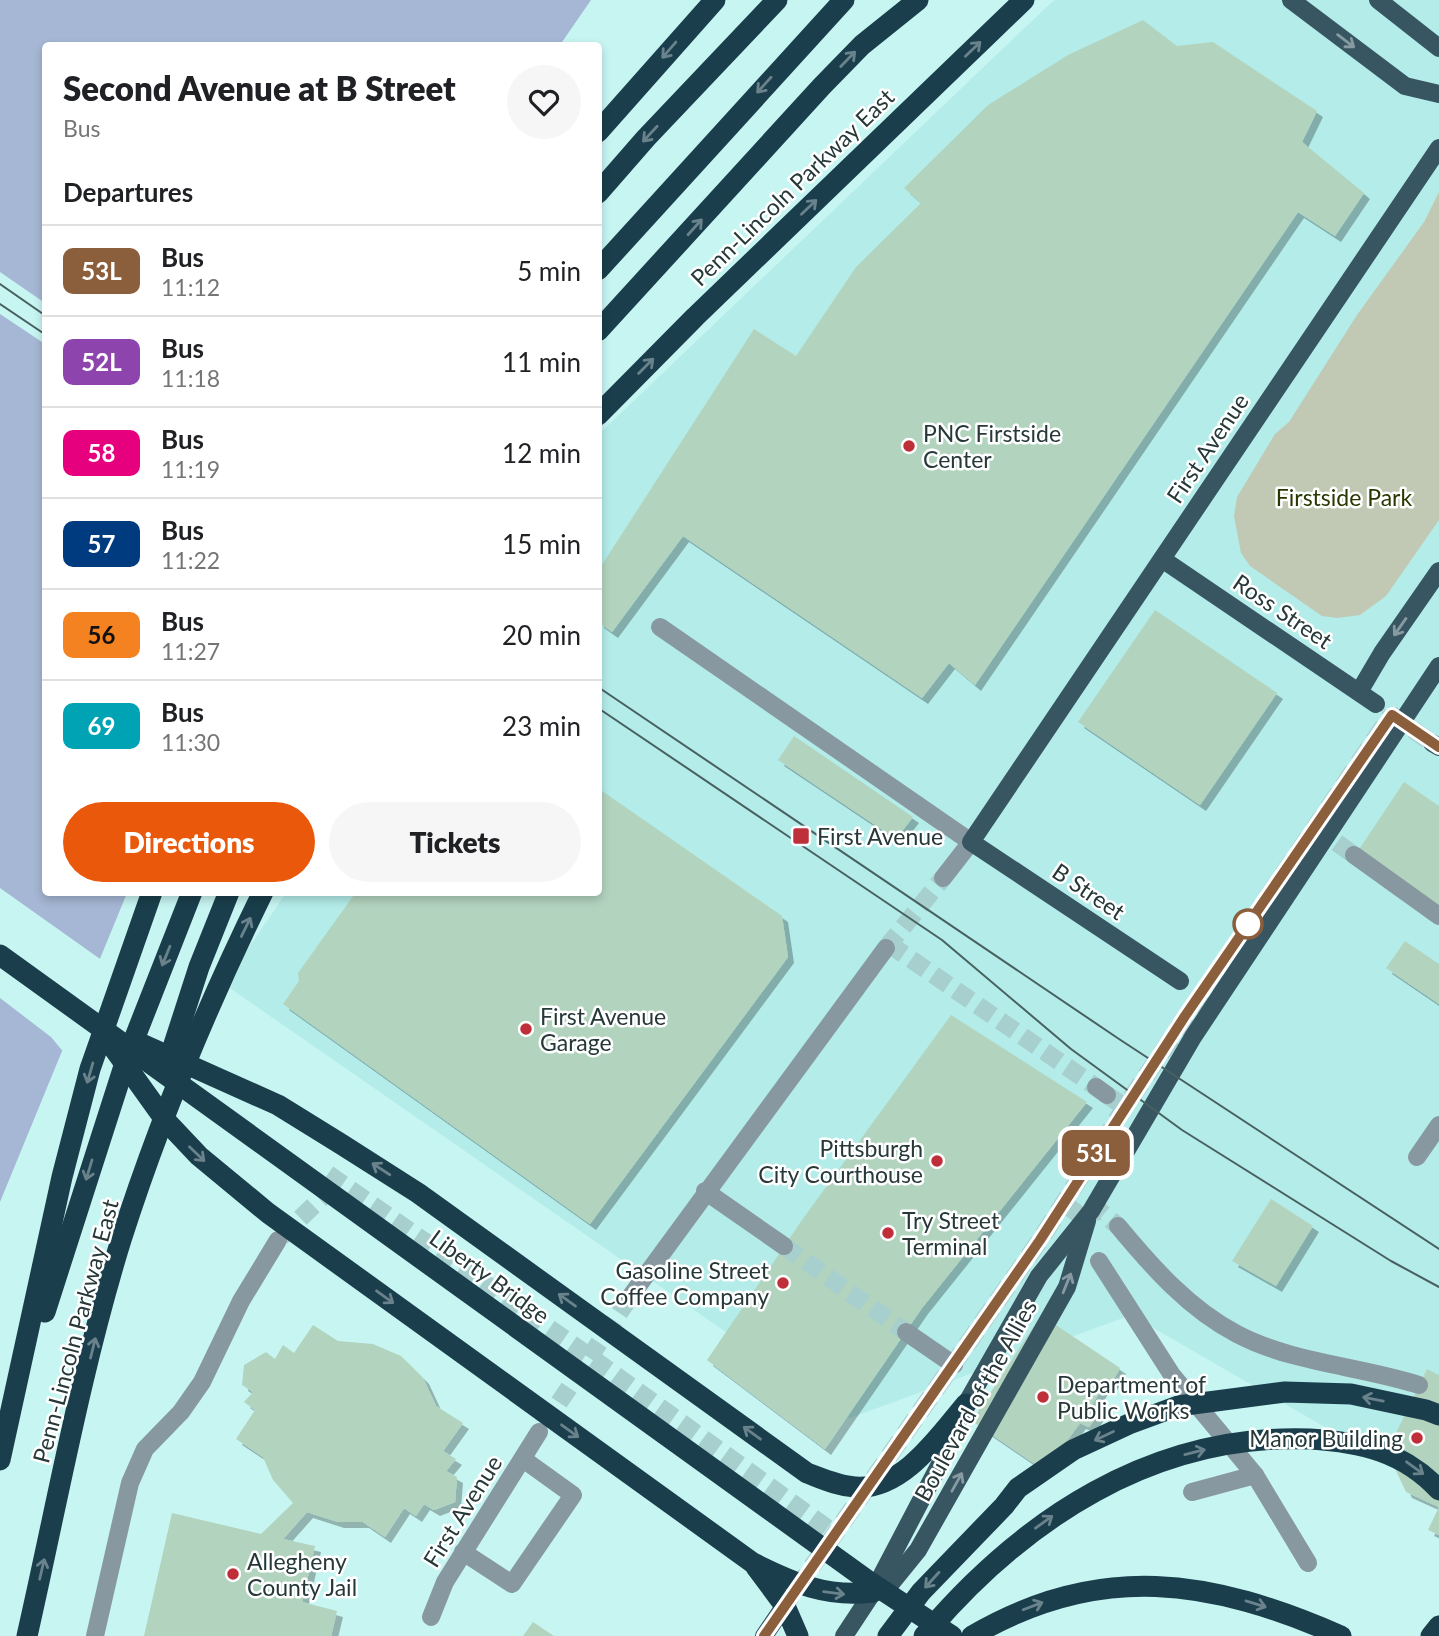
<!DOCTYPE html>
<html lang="en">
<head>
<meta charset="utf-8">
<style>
  :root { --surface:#fff; --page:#f6f6f6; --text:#202124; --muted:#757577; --line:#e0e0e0; --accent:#ea580c }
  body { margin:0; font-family:Lato,sans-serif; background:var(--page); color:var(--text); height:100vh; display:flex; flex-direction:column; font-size:26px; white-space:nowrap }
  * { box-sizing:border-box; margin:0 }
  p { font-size:23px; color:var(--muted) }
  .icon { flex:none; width:38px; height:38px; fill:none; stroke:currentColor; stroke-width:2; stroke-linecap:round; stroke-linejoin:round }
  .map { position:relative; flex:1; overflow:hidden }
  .side { position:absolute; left:42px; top:42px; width:560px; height:854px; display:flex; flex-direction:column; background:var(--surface); border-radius:7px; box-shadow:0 4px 10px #0003 }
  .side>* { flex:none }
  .badge { padding:0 14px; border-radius:10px; font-size:24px; line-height:46px }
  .map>.badge { position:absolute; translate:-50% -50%; box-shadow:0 0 0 4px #fff }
  h2 { padding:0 21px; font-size:26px; line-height:63px }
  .round { display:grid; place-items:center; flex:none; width:74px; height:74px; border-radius:37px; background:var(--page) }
  .head { display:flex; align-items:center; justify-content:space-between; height:119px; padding:0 21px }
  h1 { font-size:33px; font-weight:800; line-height:52px }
  .cta { display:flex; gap:14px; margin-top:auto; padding:14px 21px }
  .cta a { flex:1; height:80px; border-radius:42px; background:var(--accent); color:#fff; font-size:28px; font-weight:800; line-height:80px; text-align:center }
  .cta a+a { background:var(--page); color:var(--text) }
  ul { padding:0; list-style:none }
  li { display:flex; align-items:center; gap:21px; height:91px; padding:0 21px; border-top:2px solid var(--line) }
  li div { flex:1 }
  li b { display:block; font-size:26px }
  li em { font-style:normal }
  li .badge { min-width:77px; font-weight:700; text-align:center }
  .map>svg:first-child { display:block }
  .built { fill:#b3ece9 }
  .green { fill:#c1c9b4 }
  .water { fill:#a5b7d4 }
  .pier { fill:#c7f5f2 }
  .building { fill:#b2d4bf; filter:url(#shadow) }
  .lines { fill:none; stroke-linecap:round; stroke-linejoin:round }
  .minor-tunnel { stroke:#a7cfcd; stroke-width:18; stroke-dasharray:18 9; stroke-linecap:butt }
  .major-tunnel { stroke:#a7cfcd; stroke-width:18; stroke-dasharray:18 9; stroke-linecap:butt }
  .minor { stroke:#8898a0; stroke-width:18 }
  .major { stroke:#385662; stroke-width:18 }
  .highway { stroke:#1a3e4c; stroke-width:21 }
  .tram { stroke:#48605f; stroke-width:2 }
  .oneway { stroke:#889aa1 }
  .oneway2 { stroke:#6a828b }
  .line-casing { stroke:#fff; stroke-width:16 }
  .line { stroke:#8b5e3c; stroke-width:10 }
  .poi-dot { fill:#bf2f3a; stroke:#fff; stroke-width:2.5 }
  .stop-dot { fill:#fff; stroke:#8b5e3c; stroke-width:3.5 }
  .labels { text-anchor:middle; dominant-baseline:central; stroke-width:5; stroke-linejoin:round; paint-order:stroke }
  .street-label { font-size:23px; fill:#263838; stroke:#fff }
  .poi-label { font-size:23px; fill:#263838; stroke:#fff; text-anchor:start }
  .park-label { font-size:23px; fill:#293701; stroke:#fff }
</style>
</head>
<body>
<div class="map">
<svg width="1439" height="1636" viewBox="0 0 1439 1636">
  <defs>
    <filter id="shadow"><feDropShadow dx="6" dy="6" stdDeviation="0" flood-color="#0004"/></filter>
  </defs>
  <rect width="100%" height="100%" fill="#c7f5f2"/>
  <path class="built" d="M1054,0H1439V1493L1131,1315L850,1418L224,984L286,893L598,892L599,434Z"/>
  <path class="green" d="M1439,192V520L1386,596L1360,615L1337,618L1322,616L1250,566L1241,553L1234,516L1237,497L1275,434L1289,422L1357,315L1424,222Z"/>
  <path class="water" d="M0,0H591L560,45L46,46V892L127,893L0,1202Z"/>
  <g class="pier">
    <path d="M0,272L45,303V344L0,314Z"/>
    <path d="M0,888L103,961L65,1054L51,1037L0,998Z"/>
  </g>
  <g class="building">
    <path d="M1143,20L1177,46L1213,42L1317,111L1302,142L1364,193L1335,236L1298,212L975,685L949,663L922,698L683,536L612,632L598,622V571L754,329L796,356L856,267L921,203L904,188L988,105L1068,55Z"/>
    <path d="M1155,610L1277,693L1200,805L1078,722Z"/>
    <path d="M794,736L913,817L896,839L778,760Z"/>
    <path d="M1404,782L1439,806V907L1358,851Z"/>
    <path d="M598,788L782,916L788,957L590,1224L283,1004L299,981L298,973L356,892H598Z"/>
    <path d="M1405,941L1439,964V1004L1386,968Z"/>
    <path d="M951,1015L1087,1102L922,1308L825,1449L707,1360L802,1220Z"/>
    <path d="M1271,1199L1313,1226L1276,1286L1232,1261Z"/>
    <path d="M1041,1315L1120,1368L1109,1388L1104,1385L1092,1405L1100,1412L1089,1427L1080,1423L1057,1454L1035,1464L972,1421Z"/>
    <path d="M313,1325L338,1341L373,1344L401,1356L423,1378L436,1406L463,1423L443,1451L456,1459L446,1471L457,1477L455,1502L434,1510L424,1504L416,1516L404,1508L385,1537L363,1522H338L307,1512L283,1539L315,1546L302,1602L337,1611L331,1636H144L172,1513L261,1534L293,1503L273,1480L263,1457L236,1439L255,1410L244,1402L253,1392L242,1385L244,1365L266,1352L275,1359L283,1345L294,1353Z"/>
    <path d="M1427,1369L1439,1375V1507L1406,1492L1392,1462L1395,1435Z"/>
    <path d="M1439,1507V1535L1428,1530Z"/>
    <path d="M533,1622L554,1636H523Z"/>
  </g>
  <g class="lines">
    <g class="minor-tunnel">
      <path d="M1315,827L1354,855"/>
      <path d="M889,944L1096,1087"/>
      <path d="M886,948L943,878"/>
      <path d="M1107,1095L1125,1107"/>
      <path d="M328,1174L589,1356L834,1533"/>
      <path d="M1064,1203L1078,1214L1100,1211L1118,1226"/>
      <path d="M281,1237L336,1184"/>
      <path d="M784,1246L906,1332"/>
      <path d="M544,1425L630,1297"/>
    </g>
    <g class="major-tunnel">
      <path d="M1391,714L1432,743"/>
      <path d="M781,1611L1040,1240L1125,1107L1392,714"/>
    </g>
    <g class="minor">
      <path d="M660,627L971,842L943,878"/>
      <path d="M1354,855L1439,916"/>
      <path d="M1096,1087L1107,1095"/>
      <path d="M1417,1157L1439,1125"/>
      <path d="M705,1191L784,1246"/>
      <path d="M1118,1226C1152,1267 1189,1309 1237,1334C1292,1363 1360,1366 1419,1385"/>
      <path d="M1099,1261L1172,1375L1255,1475L1308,1563"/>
      <path d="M630,1297L886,948"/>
      <path d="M906,1332L954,1365"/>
      <path d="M1192,1492L1255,1475"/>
      <path d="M463,1552L512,1584L573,1495L523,1459"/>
      <path d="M431,1617L445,1582L539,1432"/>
      <path d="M95,1636L130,1483L145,1449L181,1412L202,1382L241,1301L278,1240"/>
    </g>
    <g class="major">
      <path d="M1291,0L1405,86L1439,94"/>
      <path d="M1378,0L1439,48"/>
      <path d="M1162,559L1376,704"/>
      <path d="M1359,692L1382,653L1439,571"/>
      <path d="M1432,743L1439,747"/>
      <path d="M1180,981L971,842L1439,148"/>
      <path d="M873,1592L892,1582L918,1550L1067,1287L1087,1221"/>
      <path d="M764,1636L781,1611"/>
      <path d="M844,1636L873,1592L940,1464L966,1404L1039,1276L1091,1211L1193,1037L1439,666"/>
    </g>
    <g class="highway">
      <path d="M598,132L715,0"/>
      <path d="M598,193L646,138L777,0"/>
      <path d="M598,270L844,0"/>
      <path d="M598,331L822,86L862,45L918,0"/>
      <path d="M598,415L695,317L1024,0"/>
      <path d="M0,955L867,1580L952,1636"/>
      <path d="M107,1039L165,1120L199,1156L268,1213L753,1563C793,1583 827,1598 873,1592"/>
      <path d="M135,1041L278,1105L341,1144L418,1193L807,1473C823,1479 838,1486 855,1487C902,1491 939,1436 966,1404"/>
      <path d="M166,1069L199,967L229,892"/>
      <path d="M45,1312L126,1060L192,892"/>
      <path d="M0,1460L62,1177L90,1069L152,892"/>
      <path d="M756,1567L785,1606L798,1636"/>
      <path d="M27,1636C57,1504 81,1369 121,1240C159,1121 208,1004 263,892"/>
      <path d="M888,1636L921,1592L1004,1506L1018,1488L1073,1450L1129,1424L1178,1406L1285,1392L1351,1394L1426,1410L1439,1415"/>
      <path d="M924,1636C1022,1520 1152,1433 1310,1439C1361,1442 1404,1452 1439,1490"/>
      <path d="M972,1636C1100,1561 1211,1579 1341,1636"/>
      <path d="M1431,1636L1439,1626"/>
    </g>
    <g class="tram">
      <path d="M0,284L46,316"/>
      <path d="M0,304L46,335"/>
      <path d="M598,687L1119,1039L1439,1249"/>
      <path d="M598,708L942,940L1071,1049L1182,1130L1391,1261L1439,1287"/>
    </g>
  </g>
  <defs><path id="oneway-shaft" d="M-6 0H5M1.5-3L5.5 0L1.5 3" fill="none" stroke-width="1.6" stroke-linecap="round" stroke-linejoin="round" transform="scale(1.75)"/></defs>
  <g class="oneway">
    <use href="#oneway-shaft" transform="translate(1346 41) rotate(37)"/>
    <use href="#oneway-shaft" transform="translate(1400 627) rotate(125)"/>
    <use href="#oneway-shaft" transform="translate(1067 1283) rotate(-68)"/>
    <use href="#oneway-shaft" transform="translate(957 1482) rotate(-61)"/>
  </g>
  <g class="oneway2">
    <use href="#oneway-shaft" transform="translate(973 49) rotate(-44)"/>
    <use href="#oneway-shaft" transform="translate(669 50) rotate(131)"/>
    <use href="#oneway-shaft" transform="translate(848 59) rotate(-46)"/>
    <use href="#oneway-shaft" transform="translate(764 85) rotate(132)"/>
    <use href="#oneway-shaft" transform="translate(650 134) rotate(133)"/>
    <use href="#oneway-shaft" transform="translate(809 207) rotate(-44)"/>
    <use href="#oneway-shaft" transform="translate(695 227) rotate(-48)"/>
    <use href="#oneway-shaft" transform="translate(646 366) rotate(-45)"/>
    <use href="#oneway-shaft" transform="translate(246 927) rotate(-64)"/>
    <use href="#oneway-shaft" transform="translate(166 956) rotate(112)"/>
    <use href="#oneway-shaft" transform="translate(90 1073) rotate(106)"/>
    <use href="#oneway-shaft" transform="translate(197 1154) rotate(44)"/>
    <use href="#oneway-shaft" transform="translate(381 1169) rotate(-147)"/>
    <use href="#oneway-shaft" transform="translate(89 1170) rotate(107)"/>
    <use href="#oneway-shaft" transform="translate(385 1297) rotate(36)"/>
    <use href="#oneway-shaft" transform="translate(567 1300) rotate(-144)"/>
    <use href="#oneway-shaft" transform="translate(93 1348) rotate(-76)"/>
    <use href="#oneway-shaft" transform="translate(1373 1399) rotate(-169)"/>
    <use href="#oneway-shaft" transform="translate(570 1431) rotate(36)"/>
    <use href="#oneway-shaft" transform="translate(752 1433) rotate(-144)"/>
    <use href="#oneway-shaft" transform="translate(1104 1436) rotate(155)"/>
    <use href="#oneway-shaft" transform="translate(1195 1452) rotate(-14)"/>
    <use href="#oneway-shaft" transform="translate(1415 1468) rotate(36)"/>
    <use href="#oneway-shaft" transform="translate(1044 1522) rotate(-36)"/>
    <use href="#oneway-shaft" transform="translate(42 1569) rotate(-77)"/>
    <use href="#oneway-shaft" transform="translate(932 1580) rotate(132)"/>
    <use href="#oneway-shaft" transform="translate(834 1593) rotate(7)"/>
    <use href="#oneway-shaft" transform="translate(1256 1604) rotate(17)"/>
    <use href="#oneway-shaft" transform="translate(1033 1606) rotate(-21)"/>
  </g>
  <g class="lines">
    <defs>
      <path id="line" d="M764,1636L1040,1240L1185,1016L1392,715L1439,747"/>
    </defs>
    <use href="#line" class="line-casing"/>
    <use href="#line" class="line"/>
  </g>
  <g class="poi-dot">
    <circle cx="909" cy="446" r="7"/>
    <rect x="792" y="827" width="18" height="18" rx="3.5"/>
    <circle cx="526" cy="1029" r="7"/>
    <circle cx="937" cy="1161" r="7"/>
    <circle cx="888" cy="1233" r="7"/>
    <circle cx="783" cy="1283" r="7"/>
    <circle cx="1043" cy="1397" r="7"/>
    <circle cx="1417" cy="1438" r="7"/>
    <circle cx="233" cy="1574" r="7"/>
  </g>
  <circle class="stop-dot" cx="1248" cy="924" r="14"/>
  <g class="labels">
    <g class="street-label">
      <text transform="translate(792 187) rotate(-44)">Penn-Lincoln Parkway East</text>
      <text transform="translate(1207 448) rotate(-56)">First Avenue</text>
      <text transform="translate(1283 611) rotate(34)">Ross Street</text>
      <text transform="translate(1089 891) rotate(34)">B Street</text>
      <text transform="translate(490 1276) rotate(36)">Liberty Bridge</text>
      <text transform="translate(75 1331) rotate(-75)">Penn-Lincoln Parkway East</text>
      <text transform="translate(975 1400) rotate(-61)">Boulevard of the Allies</text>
      <text transform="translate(462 1511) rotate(-58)">First Avenue</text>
    </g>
    <g class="poi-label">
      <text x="923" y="433">PNC Firstside<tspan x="923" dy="26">Center</tspan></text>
      <text x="817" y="836">First Avenue</text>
      <text x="540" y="1016">First Avenue<tspan x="540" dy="26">Garage</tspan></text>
      <text x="923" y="1148" text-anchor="end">Pittsburgh<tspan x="923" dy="26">City Courthouse</tspan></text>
      <text x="902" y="1220">Try Street<tspan x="902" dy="26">Terminal</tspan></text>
      <text x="769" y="1270" text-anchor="end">Gasoline Street<tspan x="769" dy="26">Coffee Company</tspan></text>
      <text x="1057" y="1384">Department of<tspan x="1057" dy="26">Public Works</tspan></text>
      <text x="1403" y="1438" text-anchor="end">Manor Building</text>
      <text x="247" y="1561">Allegheny<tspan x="247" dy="26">County Jail</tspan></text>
    </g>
    <g class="park-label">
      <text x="1344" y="497">Firstside Park</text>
    </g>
  </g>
</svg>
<b class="badge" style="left:1096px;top:1153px;background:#8b5e3c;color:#fff">53L</b>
<section class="side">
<div class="head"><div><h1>Second Avenue at B Street</h1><p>Bus</p></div><a class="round"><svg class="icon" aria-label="heart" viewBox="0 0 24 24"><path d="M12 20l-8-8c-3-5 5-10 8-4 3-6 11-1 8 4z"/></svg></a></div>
<h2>Departures</h2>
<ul>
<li><span class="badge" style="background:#8b5e3c;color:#fff">53L</span><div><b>Bus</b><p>11:12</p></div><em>5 min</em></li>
<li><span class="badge" style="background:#8e44ad;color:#fff">52L</span><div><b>Bus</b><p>11:18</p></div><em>11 min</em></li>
<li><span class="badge" style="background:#e6007e;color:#fff">58</span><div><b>Bus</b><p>11:19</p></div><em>12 min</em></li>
<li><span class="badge" style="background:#003b80;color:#fff">57</span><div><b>Bus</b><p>11:22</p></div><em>15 min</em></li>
<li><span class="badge" style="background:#f58220;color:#111">56</span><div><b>Bus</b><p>11:27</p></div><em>20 min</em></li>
<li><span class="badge" style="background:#00a3b4;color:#fff">69</span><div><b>Bus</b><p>11:30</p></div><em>23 min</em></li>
</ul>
<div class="cta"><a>Directions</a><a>Tickets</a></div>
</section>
</div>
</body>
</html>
